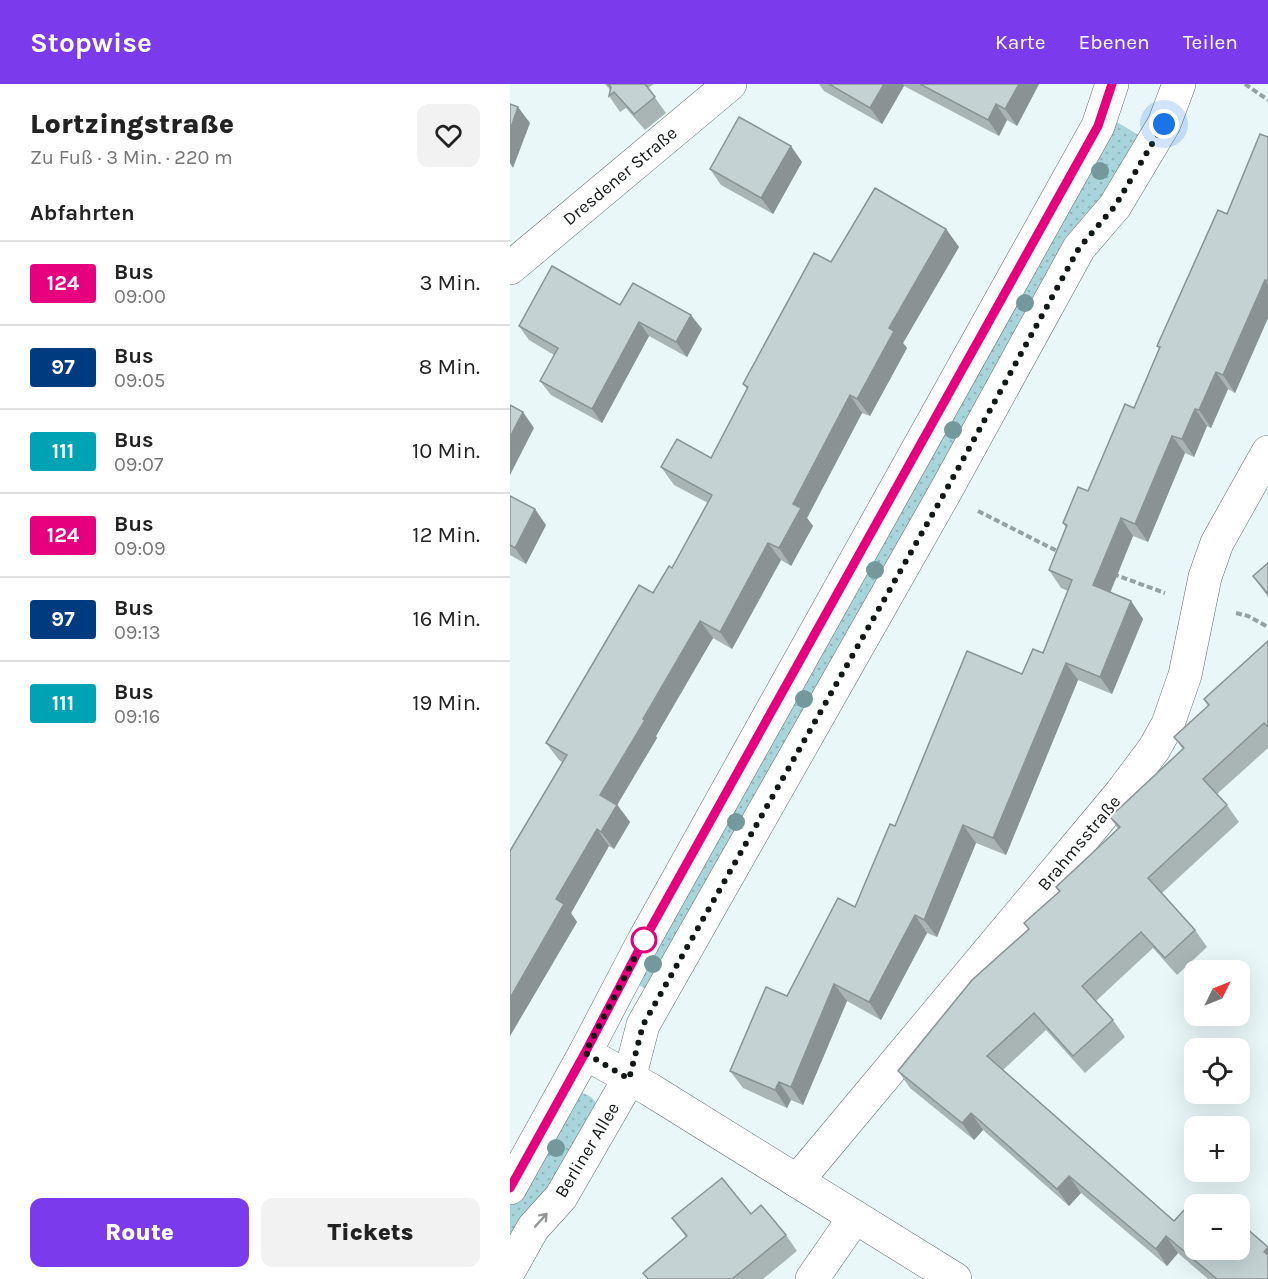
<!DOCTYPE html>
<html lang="de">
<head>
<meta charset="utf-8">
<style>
  :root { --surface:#fff; --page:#f2f2f2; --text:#222; --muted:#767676; --line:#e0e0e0; --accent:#7c3aed }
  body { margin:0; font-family:Karla,sans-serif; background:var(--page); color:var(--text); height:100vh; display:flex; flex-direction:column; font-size:22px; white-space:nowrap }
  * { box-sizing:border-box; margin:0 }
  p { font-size:20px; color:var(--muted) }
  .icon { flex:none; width:33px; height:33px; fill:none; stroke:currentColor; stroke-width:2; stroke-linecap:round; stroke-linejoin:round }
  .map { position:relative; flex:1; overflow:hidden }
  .side { display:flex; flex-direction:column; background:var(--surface); width:510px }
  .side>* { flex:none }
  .badge { padding:0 12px; border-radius:4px; font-size:21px; line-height:39px }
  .needle { width:39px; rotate:47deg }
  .tools { position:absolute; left:674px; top:876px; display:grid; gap:12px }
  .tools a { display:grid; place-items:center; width:66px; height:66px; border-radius:12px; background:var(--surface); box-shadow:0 6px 24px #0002; font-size:30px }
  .you { position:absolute; width:30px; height:30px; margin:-15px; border:4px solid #fff; border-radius:50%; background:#1a73e8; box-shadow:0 0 0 9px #1a73e833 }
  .map>.badge { position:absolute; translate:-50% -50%; box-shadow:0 0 0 3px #fff }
  h2 { padding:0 30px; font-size:22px; line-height:54px }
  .round { display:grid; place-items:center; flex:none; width:63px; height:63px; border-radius:12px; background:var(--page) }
  .overview { display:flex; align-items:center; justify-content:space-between; height:102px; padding:0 30px }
  h1 { font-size:28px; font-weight:800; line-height:45px }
  .primary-button { display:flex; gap:12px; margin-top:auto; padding:12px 30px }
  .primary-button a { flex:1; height:69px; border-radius:12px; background:var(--accent); color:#fff; font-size:24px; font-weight:800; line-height:69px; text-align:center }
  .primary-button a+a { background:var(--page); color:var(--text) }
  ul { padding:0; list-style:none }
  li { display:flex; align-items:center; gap:18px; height:84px; padding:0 30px; border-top:2px solid var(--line) }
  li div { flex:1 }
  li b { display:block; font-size:22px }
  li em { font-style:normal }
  li .badge { min-width:66px; font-weight:700; text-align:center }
  header { display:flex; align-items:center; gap:36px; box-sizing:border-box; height:84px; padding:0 30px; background:var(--accent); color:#fff }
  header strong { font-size:28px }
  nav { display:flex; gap:33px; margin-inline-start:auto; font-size:21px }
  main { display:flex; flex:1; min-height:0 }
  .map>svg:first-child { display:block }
  .grass { fill:url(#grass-dots) }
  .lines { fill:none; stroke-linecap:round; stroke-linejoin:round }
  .minor-casing { stroke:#616e6f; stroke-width:34 }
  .path { stroke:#96a1a1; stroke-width:4; stroke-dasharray:6 3; stroke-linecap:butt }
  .minor { stroke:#fff; stroke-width:33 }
  .tree { fill:#73999d }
  .wall { fill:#a9b5b5 }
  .shaded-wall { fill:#899394 }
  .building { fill:#c4d2d3; stroke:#899394; stroke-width:1.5 }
  .oneway { stroke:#949797 }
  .line-casing { stroke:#fff; stroke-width:14 }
  .line { stroke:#e6007e; stroke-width:9 }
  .walk { stroke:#121717; stroke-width:6; stroke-dasharray:0 10.8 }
  .stop-dot { fill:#fff; stroke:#e6007e; stroke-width:3 }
  .labels { text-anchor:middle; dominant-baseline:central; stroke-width:4.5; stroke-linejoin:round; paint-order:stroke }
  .street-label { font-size:18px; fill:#121717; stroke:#fff }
</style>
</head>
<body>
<header>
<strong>Stopwise</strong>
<nav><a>Karte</a><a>Ebenen</a><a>Teilen</a></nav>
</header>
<main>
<section class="side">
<div class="overview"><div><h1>Lortzingstraße</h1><p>Zu Fuß · 3 Min. · 220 m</p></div><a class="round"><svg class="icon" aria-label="heart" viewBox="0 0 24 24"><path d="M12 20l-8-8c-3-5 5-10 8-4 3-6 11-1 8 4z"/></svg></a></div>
<h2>Abfahrten</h2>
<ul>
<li><span class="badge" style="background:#e6007e;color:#fff">124</span><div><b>Bus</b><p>09:00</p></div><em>3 Min.</em></li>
<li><span class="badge" style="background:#003b80;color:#fff">97</span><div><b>Bus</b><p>09:05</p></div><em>8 Min.</em></li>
<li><span class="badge" style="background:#00a3b4;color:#fff">111</span><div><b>Bus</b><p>09:07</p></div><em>10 Min.</em></li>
<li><span class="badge" style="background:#e6007e;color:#fff">124</span><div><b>Bus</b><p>09:09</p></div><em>12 Min.</em></li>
<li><span class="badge" style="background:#003b80;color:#fff">97</span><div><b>Bus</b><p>09:13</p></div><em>16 Min.</em></li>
<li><span class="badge" style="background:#00a3b4;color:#fff">111</span><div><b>Bus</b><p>09:16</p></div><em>19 Min.</em></li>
</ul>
<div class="primary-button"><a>Route</a><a>Tickets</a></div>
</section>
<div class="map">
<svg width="758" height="1195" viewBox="0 0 758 1195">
  <defs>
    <pattern id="grass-dots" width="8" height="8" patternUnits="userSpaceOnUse" patternTransform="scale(1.5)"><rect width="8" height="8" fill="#a8d5db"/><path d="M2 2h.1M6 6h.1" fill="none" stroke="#90b6bb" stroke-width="1.8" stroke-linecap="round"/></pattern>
  </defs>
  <rect width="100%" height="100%" fill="#e9f7f8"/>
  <g class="grass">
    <path d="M607,38L630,52L598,109L572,134L139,907L124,898L575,88Z"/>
    <path d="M67,1008C78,1010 84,1013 88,1023L0,1164V1120Z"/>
  </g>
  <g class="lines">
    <defs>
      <g id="minor">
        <path d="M0,184L220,0"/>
        <path d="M75,969L139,1005L445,1195"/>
        <path d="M287,1097L611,709L644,665L658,640L675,591L695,493L707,459L758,368"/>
        <path d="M0,1104L75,969L133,858L588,42L602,0"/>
        <path d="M0,1185L23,1144L51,1113L119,995L133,941L434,410L569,164L605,122L654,40L669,0"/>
        <path d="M302,1195L345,1133"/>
      </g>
    </defs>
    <use href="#minor" class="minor-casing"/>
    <g class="path">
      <path d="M735,0L758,16"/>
      <path d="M468,427L549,468"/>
      <path d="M603,490L655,509"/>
      <path d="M726,529L738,532L758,543"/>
    </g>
    <use href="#minor" class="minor"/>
  </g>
  <g class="tree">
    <circle cx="590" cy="87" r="9"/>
    <circle cx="515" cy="219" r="9"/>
    <circle cx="443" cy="346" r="9"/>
    <circle cx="365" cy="486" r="9"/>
    <circle cx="294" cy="615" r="9"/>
    <circle cx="226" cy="738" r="9"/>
    <circle cx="143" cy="880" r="9"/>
    <circle cx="46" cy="1064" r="9"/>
  </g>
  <g class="wall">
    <path d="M95,0H144L138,4L156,29L135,46L116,24L110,28L99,12L100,6Z"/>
    <path d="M309,0H529L507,42L497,36L489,52L394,2L372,40L314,7Z"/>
    <path d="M758,53V234L725,309L718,305L701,344L697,342L684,373L675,369L638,458L623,452L600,508L621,517L633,535L602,610L568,596L496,771L466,759L427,853L417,849L371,936L337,917L293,1021L281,1016L277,1024L233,1004L220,987L345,823L385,742L512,590L533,569L558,507L551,504L539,486L556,444L553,439L578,407L624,324L649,265L647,262Z"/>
    <path d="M292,78L263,130L211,101L200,85Z"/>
    <path d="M436,145L449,163L393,259L397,264L360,332L352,329L297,434L303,442L281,482L271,476L222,565L203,554L146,652L147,654L107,720L120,738L104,765L99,762L61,829L67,838L0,952L52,678L49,676L36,659L162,484L198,419L164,401L151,383L201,374L237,305L233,300L321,178Z"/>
    <path d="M110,221L192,245L177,273L139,252L92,339L41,311L30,297L44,271L19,256L9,242Z"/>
    <path d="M0,412L36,441L16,480L0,471Z"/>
    <path d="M758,479V513L743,492Z"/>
    <path d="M758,557V664L707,710L717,721L729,738L652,809L685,846L697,863L667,891L643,864L586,917L603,936L615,953L575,989L536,946L493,986L664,1137L758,1195H698L668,1169L657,1182L571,1109L559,1122L473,1046L464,1056L400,1004L388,987L518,845L549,808L546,803L608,745L600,733L673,665L664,653L698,622L694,615Z"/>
    <path d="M241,1130L276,1151L287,1167L253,1195H138L133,1189L176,1153L162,1134Z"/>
  </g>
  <g class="shaded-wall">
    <path d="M374,0H393L394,2L372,40L360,24Z"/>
    <path d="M509,0H529L507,42L495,25Z"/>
    <path d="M486,20L497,36L489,52L478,36Z"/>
    <path d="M8,23L20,39L3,84L0,79V46Z"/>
    <path d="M281,62L292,78L263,130L251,114Z"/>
    <path d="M436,145L449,163L393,259L397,264L360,332L347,315L379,244Z"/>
    <path d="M755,196L758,201V234L725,309L713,291Z"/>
    <path d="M181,231L192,245L177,273L166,258Z"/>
    <path d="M129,238L139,252L92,339L82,325Z"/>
    <path d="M706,288L718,305L701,344L689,326Z"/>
    <path d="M340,311L352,329L297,434L303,442L281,482L269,464L283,420Z"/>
    <path d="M685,325L697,342L684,373L672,355Z"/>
    <path d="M13,328L24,344L0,391V353Z"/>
    <path d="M662,352L675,369L638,458L625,440Z"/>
    <path d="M25,425L36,441L16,480L5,464Z"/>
    <path d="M611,434L623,452L596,519L583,501Z"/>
    <path d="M258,459L271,476L222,565L210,548Z"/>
    <path d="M621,517L633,535L602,610L590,593Z"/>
    <path d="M190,537L203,554L146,652L147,654L103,728L90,711Z"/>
    <path d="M556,579L568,596L496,771L483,754Z"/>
    <path d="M107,721L120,738L104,765L91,748Z"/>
    <path d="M453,741L466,759L427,853L414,836Z"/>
    <path d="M87,745L99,762L61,829L67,838L0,952V914L46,815Z"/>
    <path d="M405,831L417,849L371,936L359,918Z"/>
    <path d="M324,900L337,917L293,1021L281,1003Z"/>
    <path d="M269,998L281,1016L277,1024L265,1006Z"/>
    <path d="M461,1029L473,1046L464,1056L452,1039Z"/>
    <path d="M559,1092L571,1109L559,1122L547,1105Z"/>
    <path d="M656,1152L668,1169L657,1182L646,1165Z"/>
    <path d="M758,1163V1174L754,1168Z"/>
  </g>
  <g class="building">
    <path d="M98,0H135L145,13L124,30L104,8L99,12L101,3Z"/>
    <path d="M319,0H374L360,24Z"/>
    <path d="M410,0H509L495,25L486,20L478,36Z"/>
    <path d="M0,20L8,23L0,46Z"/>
    <path d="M229,33L281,62L251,114L200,85Z"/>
    <path d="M750,50L758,53V197L755,196L713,291L706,288L689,326L685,325L672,355L662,352L625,440L611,434L583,501L621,517L590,593L556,579L483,754L453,741L414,836L405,831L359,918L324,900L281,1003L269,998L265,1006L220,987L256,903L277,912L328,814L345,823L380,740L385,742L457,567L512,590L523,565L533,569L562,496L539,486L557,441L553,439L568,403L578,407L615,320L624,324L650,263L647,262L708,126L717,130Z"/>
    <path d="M365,104L436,145L379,244L384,247L347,315L340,311L283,420L291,424L269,464L258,459L210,548L190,537L133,635L135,636L90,711L107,721L91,748L87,745L46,815L54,820L0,914V767L57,671L36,659L129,501L143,509L159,482L162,484L202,411L151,383L167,355L201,374L238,303L233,300L304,169L321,178Z"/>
    <path d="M42,182L110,221L123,199L181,231L166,258L129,238L82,325L30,297L48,264L9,242Z"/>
    <path d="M0,321L13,328L0,353Z"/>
    <path d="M0,412L25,425L5,464L0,461Z"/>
    <path d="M758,479V510L743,492Z"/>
    <path d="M758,557V643L754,639L693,695L717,721L638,794L685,846L655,874L631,848L572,902L603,936L563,972L524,929L477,972L664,1137L677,1123L684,1129V1166H729V1138L758,1163L754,1168L758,1171V1195H707L656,1152L646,1165L559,1092L547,1105L461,1029L452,1039L388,987L462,896L519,845L514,839L550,807L546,803L610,743L600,733L674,664L664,653L699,621L694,615Z"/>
    <path d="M212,1094L241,1130L251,1121L276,1151L222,1195H138L133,1189L177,1152L162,1134Z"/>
  </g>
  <defs><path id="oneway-shaft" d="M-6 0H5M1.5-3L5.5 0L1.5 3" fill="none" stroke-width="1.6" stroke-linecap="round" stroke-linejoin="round" transform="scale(1.5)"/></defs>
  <use class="oneway" href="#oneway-shaft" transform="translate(31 1136) rotate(-48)"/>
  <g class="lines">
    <defs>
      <path id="line" d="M0,1104L75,969L133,858L588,42L602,0"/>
    </defs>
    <use href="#line" class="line-casing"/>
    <use href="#line" class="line"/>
    <path class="walk" d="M134,856L75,969L119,995L133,941L434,410L569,164L605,122L654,40"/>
  </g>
  <circle class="stop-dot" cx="134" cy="856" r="12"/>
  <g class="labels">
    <g class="street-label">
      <text transform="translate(110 92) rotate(-40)">Dresdener Straße</text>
      <text transform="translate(569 759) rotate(-50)">Brahmsstraße</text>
      <text transform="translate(77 1066) rotate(-59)">Berliner Allee</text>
    </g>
  </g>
</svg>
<div class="tools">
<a><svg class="needle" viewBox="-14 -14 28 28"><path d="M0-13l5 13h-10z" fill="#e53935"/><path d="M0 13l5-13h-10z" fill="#767676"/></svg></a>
<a><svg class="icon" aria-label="locate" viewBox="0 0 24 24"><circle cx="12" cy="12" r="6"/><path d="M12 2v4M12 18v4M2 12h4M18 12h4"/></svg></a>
<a>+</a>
<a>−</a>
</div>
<div class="you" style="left:654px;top:40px"></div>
</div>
</main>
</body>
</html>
